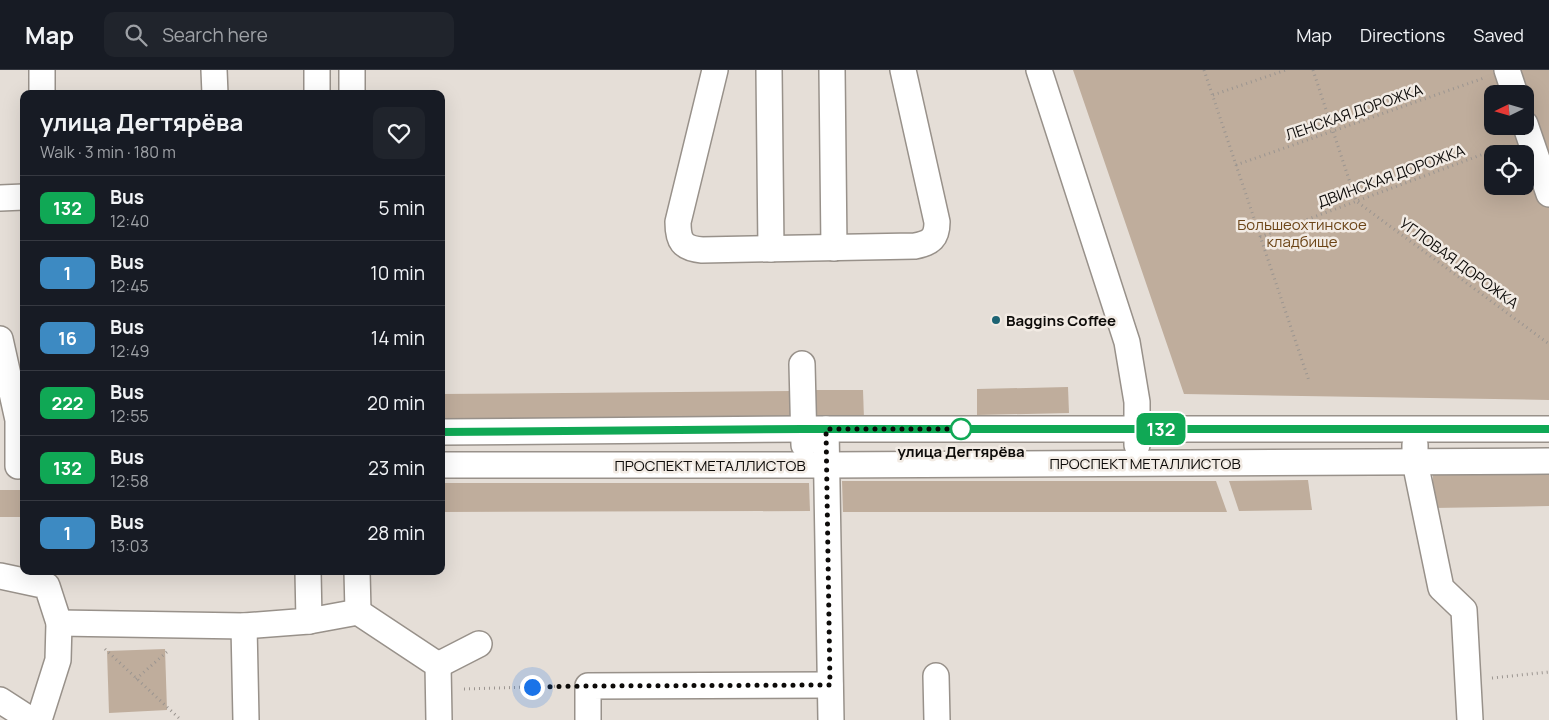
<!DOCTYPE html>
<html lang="en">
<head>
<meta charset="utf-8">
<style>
  :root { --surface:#171b24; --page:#20242c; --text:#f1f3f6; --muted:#9ea1a6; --line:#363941 }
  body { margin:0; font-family:Manrope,sans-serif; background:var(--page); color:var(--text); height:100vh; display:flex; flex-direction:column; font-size:19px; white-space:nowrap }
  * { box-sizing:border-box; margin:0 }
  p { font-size:16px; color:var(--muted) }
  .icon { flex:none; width:28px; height:28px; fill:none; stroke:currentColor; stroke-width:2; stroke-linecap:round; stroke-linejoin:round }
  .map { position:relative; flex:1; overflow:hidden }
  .drawer { position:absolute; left:20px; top:20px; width:425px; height:485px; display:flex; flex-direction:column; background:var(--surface); border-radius:10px; box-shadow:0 5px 20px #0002 }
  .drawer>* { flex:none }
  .badge { padding:0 10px; border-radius:8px; font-size:18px; line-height:32px }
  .needle { width:32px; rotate:265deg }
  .tools { position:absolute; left:1484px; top:15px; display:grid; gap:10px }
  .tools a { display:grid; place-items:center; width:50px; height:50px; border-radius:10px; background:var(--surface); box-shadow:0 5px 20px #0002; font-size:25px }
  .you { position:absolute; width:25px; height:25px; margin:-12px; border:4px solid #fff; border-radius:50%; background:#1a73e8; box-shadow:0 0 0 8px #1a73e833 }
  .map>.badge { position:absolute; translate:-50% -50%; box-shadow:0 0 0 2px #fff }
  .round { display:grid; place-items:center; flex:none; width:52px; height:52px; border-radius:10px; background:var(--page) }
  .headline { display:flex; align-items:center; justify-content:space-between; height:85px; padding:0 20px }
  h1 { font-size:24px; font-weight:700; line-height:38px }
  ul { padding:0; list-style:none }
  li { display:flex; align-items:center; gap:15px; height:65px; padding:0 20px; border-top:1px solid var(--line) }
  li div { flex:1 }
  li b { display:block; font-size:19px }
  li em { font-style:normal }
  li .badge { min-width:55px; font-weight:700; text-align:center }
  header { display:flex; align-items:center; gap:30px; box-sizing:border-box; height:70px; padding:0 25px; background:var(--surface); border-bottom:1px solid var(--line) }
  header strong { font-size:24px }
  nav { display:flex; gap:28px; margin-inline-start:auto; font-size:18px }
  .search { width:350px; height:45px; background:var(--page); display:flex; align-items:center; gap:12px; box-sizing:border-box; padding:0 18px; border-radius:10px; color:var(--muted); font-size:19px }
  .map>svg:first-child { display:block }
  .green { fill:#bfad9c; fill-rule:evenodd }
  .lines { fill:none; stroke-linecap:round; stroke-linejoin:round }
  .minor-casing { stroke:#98918a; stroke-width:28 }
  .path { stroke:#9b9590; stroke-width:3; stroke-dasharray:1 4; stroke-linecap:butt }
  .minor { stroke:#fff; stroke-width:25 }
  .line-casing { stroke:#fff; stroke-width:11 }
  .line { stroke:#10a855; stroke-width:8 }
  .walk { stroke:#0d0b09; stroke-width:5; stroke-dasharray:0 9 }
  .poi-dot { fill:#1d6373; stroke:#f2ebe4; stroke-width:2 }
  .stop-dot { fill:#fff; stroke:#10a855; stroke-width:2.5 }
  .labels { text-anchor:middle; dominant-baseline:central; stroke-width:5; stroke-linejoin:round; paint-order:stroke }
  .street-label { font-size:15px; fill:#0d0b09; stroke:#f2ebe4 }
  .park-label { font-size:15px; fill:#6b4416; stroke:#f2ebe4 }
  .poi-label { font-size:15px; font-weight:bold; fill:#0d0b09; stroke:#f2ebe4; text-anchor:start }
  .stop-label { font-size:15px; font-weight:bold; fill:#0d0b09; stroke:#f2ebe4 }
</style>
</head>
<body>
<header>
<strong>Map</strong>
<div class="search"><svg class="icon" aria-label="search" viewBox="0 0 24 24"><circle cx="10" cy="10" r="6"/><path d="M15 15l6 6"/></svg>Search here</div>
<nav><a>Map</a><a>Directions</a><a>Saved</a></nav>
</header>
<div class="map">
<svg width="1549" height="650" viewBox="0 0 1549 650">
  <rect width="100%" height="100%" fill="#e5ded7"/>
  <g class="green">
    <path d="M1073,0H1549V330L1184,324ZM1492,24H1525V56H1492ZM1492,84H1525V116H1492Z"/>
    <path d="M1068,317L1069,343L977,345V319Z"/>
    <path d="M813,320H863L864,349H813Z"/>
    <path d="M792,321L793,349H441V324Z"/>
    <path d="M1549,403V436L1433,438V405Z"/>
    <path d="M1308,410L1312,440L1239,441L1229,411Z"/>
    <path d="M842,411H1216L1227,442H843Z"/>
    <path d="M441,413H809L810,441L441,442Z"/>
    <rect x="0" y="420" width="24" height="27"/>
    <path d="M165,579L167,640L109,643L107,581Z"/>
  </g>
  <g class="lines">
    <defs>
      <g id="minor">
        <path d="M42,0V24"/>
        <path d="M214,0L215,24"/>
        <path d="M715,0L678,152C678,171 682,178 702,180L915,176C931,173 937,168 937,152L903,0"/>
        <path d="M769,0L771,179"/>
        <path d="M832,0L834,178"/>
        <path d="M1039,0L1127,272L1137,332V375"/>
        <path d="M1507,0L1515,24"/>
        <path d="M317,24V0"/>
        <path d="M352,24V0"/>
        <path d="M1525,54L1549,124"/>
        <path d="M0,128L24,127"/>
        <path d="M0,269L18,350V396"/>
        <path d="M802,294L804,375"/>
        <path d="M826,359L831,650"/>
        <path d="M441,362L803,359H1549"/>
        <path d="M1415,375V392L1441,518L1464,540L1470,650"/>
        <path d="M441,395H827L1549,391"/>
        <path d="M357,501L358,542"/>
        <path d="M0,506L47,516L59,553L58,590L39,650"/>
        <path d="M309,551L358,542L438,595L439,650"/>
        <path d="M59,553L244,556L309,551L308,501"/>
        <path d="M244,556L246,650"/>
        <path d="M438,595L479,574"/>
        <path d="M936,606L937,650"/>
        <path d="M0,630L31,650"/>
        <path d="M588,650V616L830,615"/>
      </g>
    </defs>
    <use href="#minor" class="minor-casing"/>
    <g class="path">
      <path d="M1204,0L1309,311"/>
      <path d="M1313,0L1356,131L1549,274"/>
      <path d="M1213,25L1286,0"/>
      <path d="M1236,95L1484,8"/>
      <path d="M1260,167L1505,76"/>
      <path d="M105,579L181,650"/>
      <path d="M1492,608L1549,602"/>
      <path d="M136,609L168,581"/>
      <path d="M464,619L563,616"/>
    </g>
    <use href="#minor" class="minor"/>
  </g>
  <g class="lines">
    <defs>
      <path id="line" d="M441,362L803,359H1549"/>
    </defs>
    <use href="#line" class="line-casing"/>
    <use href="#line" class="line"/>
    <path class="walk" d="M532,617L588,616L830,615L826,359H961"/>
  </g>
  <circle class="poi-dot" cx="996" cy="250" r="5"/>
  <circle class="stop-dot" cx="961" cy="359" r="10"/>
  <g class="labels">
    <g class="street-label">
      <text transform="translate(1354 42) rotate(-19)">ЛЕНСКАЯ ДОРОЖКА</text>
      <text transform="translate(1391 106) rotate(-20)">ДВИНСКАЯ ДОРОЖКА</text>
      <text transform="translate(1459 193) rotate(36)">УГЛОВАЯ ДОРОЖКА</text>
      <text x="1145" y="393">ПРОСПЕКТ МЕТАЛЛИСТОВ</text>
      <text x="710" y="395">ПРОСПЕКТ МЕТАЛЛИСТОВ</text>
    </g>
    <g class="park-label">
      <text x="1302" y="154">Большеохтинское<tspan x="1302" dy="17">кладбище</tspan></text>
    </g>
    <g class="poi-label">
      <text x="1006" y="250">Baggins Coffee</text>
    </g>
    <g class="stop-label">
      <text x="961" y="381">улица Дегтярёва</text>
    </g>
  </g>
</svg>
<div class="tools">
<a><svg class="needle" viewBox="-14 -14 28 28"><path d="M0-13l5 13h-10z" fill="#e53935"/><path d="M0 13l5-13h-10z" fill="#9ea1a6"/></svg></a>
<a><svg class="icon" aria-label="locate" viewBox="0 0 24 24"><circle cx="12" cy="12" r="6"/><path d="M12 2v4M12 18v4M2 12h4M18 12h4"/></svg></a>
</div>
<div class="you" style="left:532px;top:617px"></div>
<b class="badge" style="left:1161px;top:359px;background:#10a855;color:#fff">132</b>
<section class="drawer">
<div class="headline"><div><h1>улица Дегтярёва</h1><p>Walk · 3 min · 180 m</p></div><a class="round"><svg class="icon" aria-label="heart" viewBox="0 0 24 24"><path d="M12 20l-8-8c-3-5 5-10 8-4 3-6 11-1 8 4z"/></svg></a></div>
<ul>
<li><span class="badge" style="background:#10a855;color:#fff">132</span><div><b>Bus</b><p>12:40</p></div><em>5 min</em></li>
<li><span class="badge" style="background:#3d8ac2;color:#fff">1</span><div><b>Bus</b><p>12:45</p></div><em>10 min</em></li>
<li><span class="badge" style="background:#3d8ac2;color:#fff">16</span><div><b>Bus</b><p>12:49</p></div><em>14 min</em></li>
<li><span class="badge" style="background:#10a855;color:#fff">222</span><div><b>Bus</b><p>12:55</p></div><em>20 min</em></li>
<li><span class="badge" style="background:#10a855;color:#fff">132</span><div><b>Bus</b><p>12:58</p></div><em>23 min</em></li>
<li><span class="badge" style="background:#3d8ac2;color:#fff">1</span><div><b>Bus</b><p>13:03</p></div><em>28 min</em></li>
</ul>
</section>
</div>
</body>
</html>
